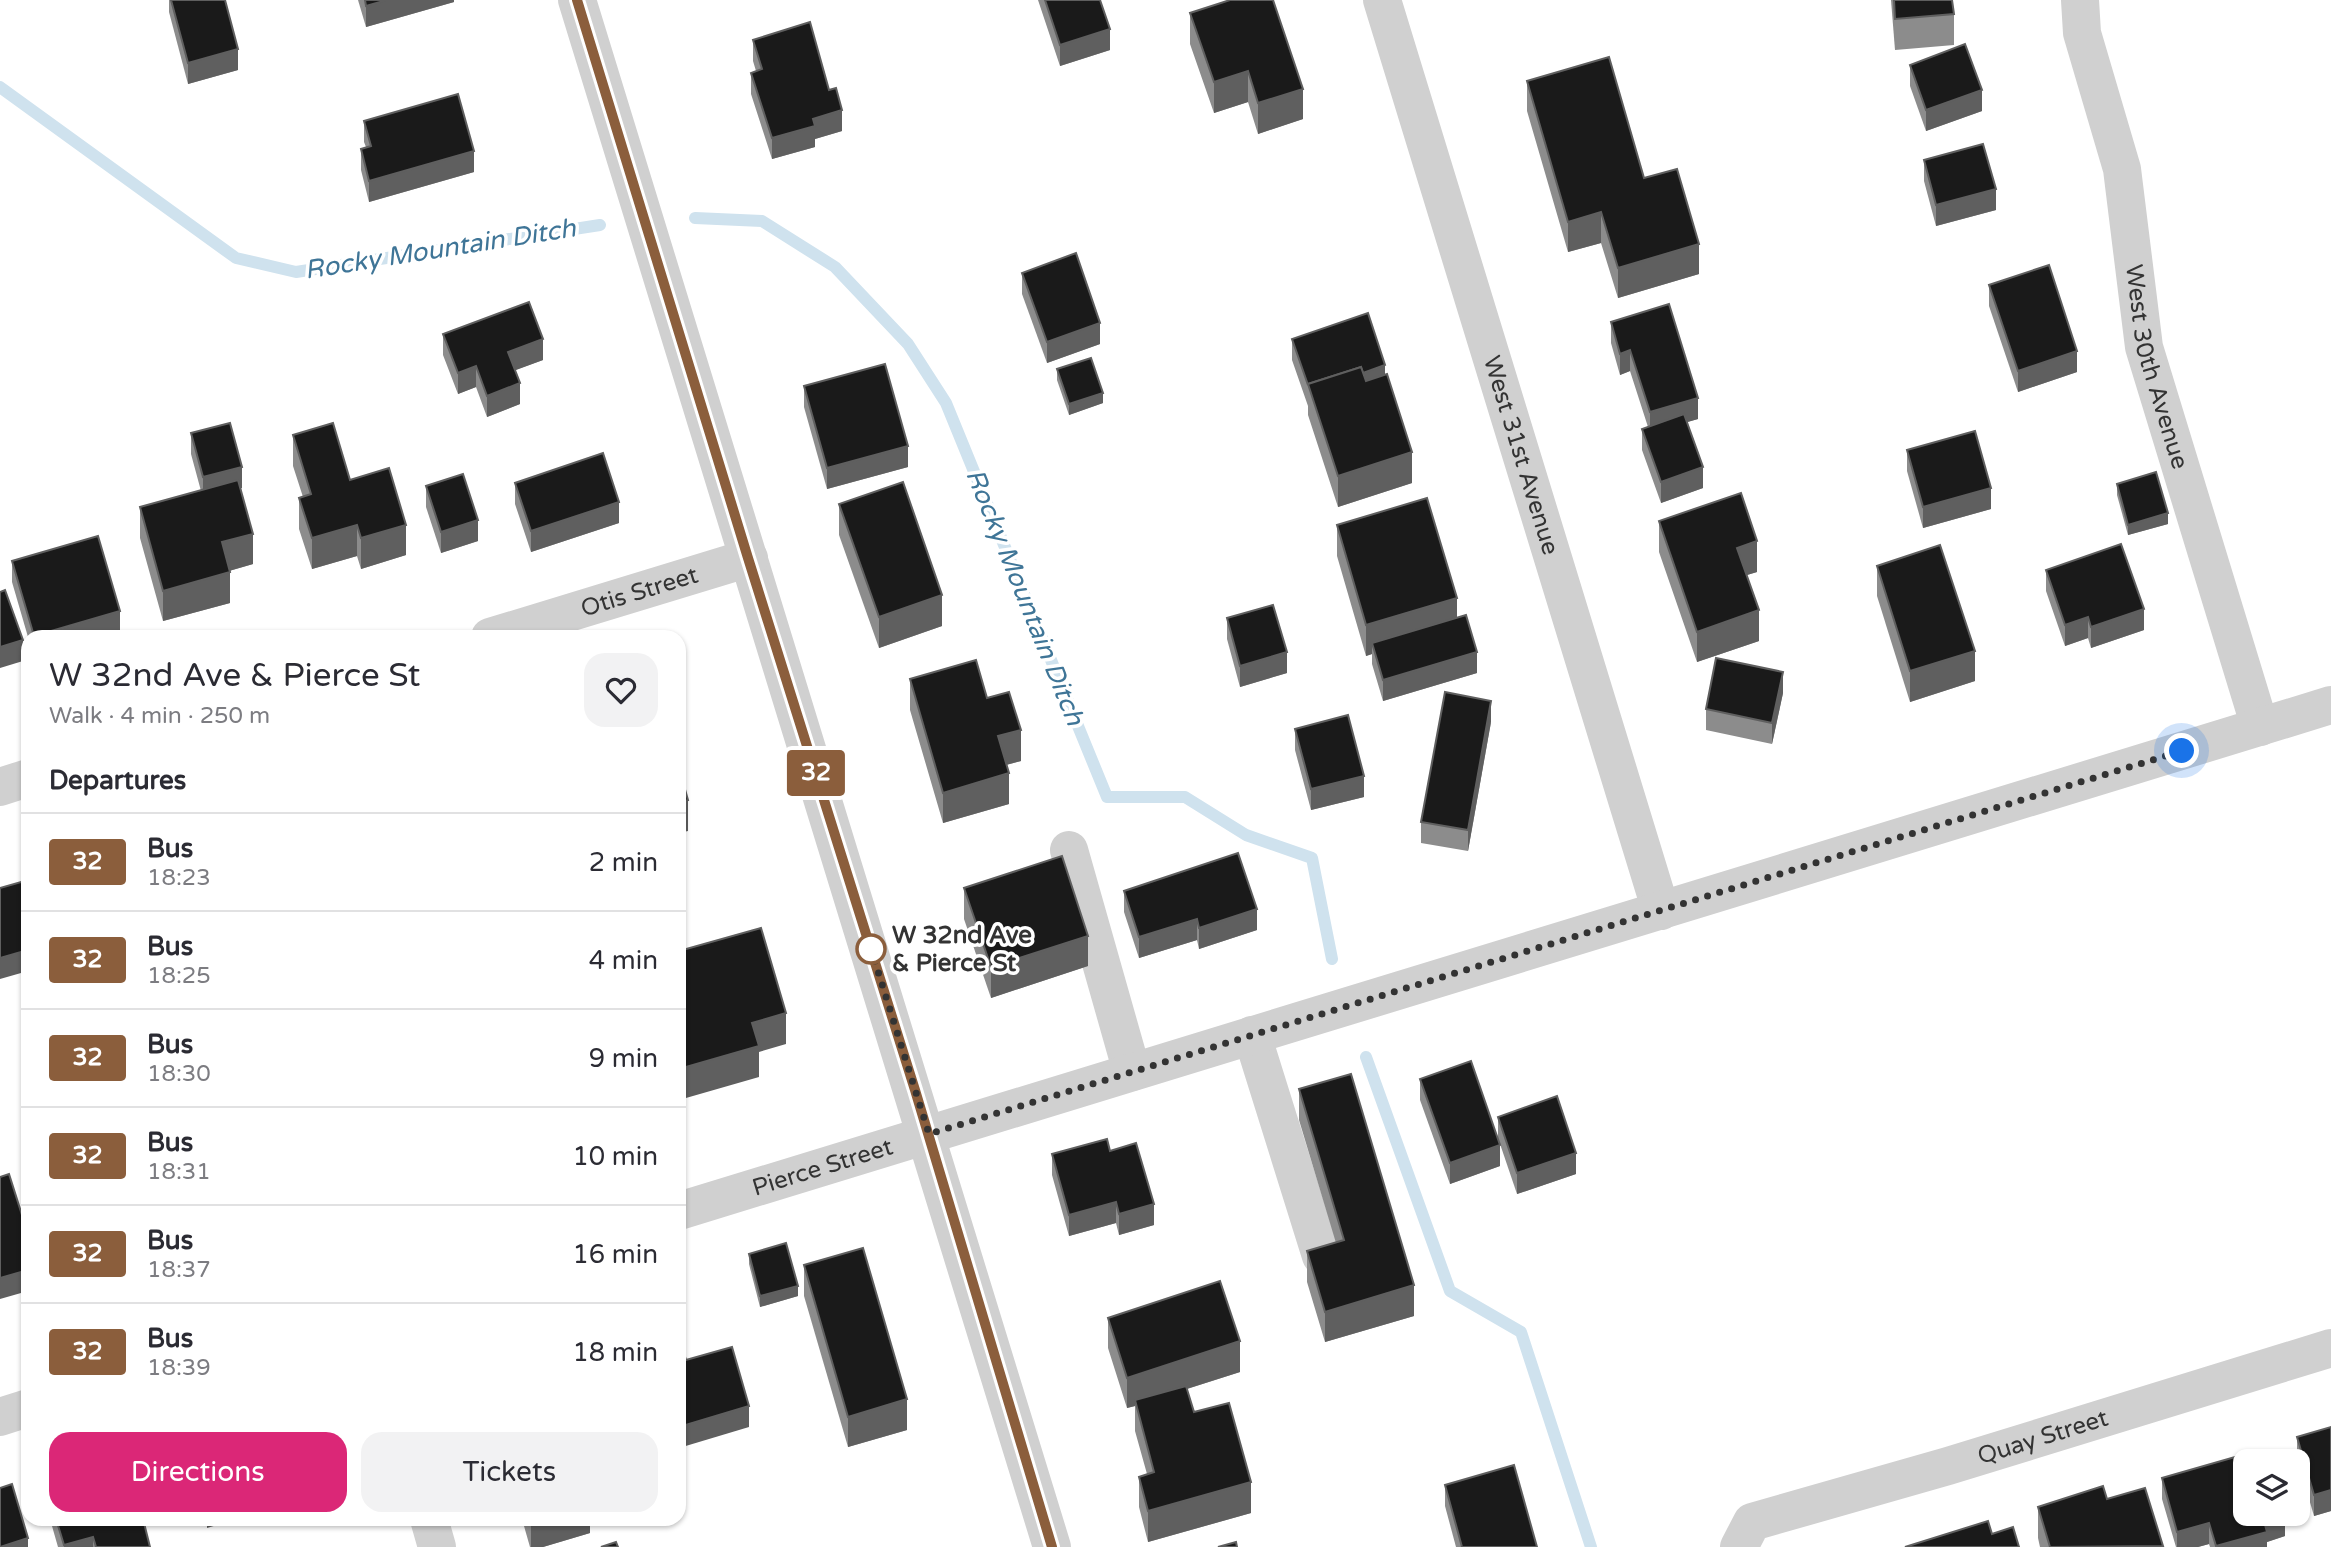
<!DOCTYPE html>
<html lang="en">
<head>
<meta charset="utf-8">
<style>
  :root { --surface:#fff; --page:#f2f2f3; --text:#2b2b33; --muted:#7c7c81; --line:#e1e1e2; --accent:#db2777 }
  body { margin:0; font-family:"Varela Round",sans-serif; background:var(--page); color:var(--text); height:100vh; display:flex; flex-direction:column; font-size:26px; white-space:nowrap }
  * { box-sizing:border-box; margin:0 }
  p { font-size:23px; color:var(--muted) }
  .icon { flex:none; width:38px; height:38px; fill:none; stroke:currentColor; stroke-width:2; stroke-linecap:round; stroke-linejoin:round }
  .map { position:relative; flex:1; overflow:hidden }
  .side { position:absolute; left:21px; top:630px; width:665px; height:896px; display:flex; flex-direction:column; background:var(--surface); border-radius:21px; box-shadow:0 2px 5px #0004 }
  .side>* { flex:none }
  .badge { padding:0 14px; border-radius:5px; font-size:24px; line-height:46px }
  .fabs { position:absolute; left:2233px; top:1449px; display:grid; gap:14px }
  .fabs a { display:grid; place-items:center; width:77px; height:77px; border-radius:14px; background:var(--surface); box-shadow:0 2px 5px #0004; font-size:35px }
  .you { position:absolute; width:35px; height:35px; margin:-18px; border:5px solid #fff; border-radius:50%; background:#1a73e8; box-shadow:0 0 0 10px #1a73e833 }
  .map>.badge { position:absolute; translate:-50% -50%; box-shadow:0 0 0 4px #fff }
  h2 { padding:0 28px; font-size:26px; line-height:63px }
  .round { display:grid; place-items:center; flex:none; width:74px; height:74px; border-radius:21px; background:var(--page) }
  .headline { display:flex; align-items:center; justify-content:space-between; height:119px; padding:0 28px }
  h1 { font-size:33px; font-weight:600; line-height:52px }
  .action { display:flex; gap:14px; margin-top:auto; padding:14px 28px }
  .action a { flex:1; height:80px; border-radius:21px; background:var(--accent); color:#fff; font-size:28px; font-weight:600; line-height:80px; text-align:center }
  .action a+a { background:var(--page); color:var(--text) }
  ul { padding:0; list-style:none }
  li { display:flex; align-items:center; gap:21px; height:98px; padding:0 28px; border-top:2px solid var(--line) }
  li div { flex:1 }
  li b { display:block; font-size:26px }
  li em { font-style:normal }
  li .badge { min-width:77px; font-weight:700; text-align:center }
  .map>svg:first-child { display:block }
  .lines { fill:none; stroke-linecap:round; stroke-linejoin:round }
  .stream { stroke:#cfe2ee; stroke-width:12 }
  .minor { stroke:#d0d0d0; stroke-width:38 }
  .wall { fill:#8c8c8c }
  .shaded-wall { fill:#5f5f5f }
  .building { fill:#1a1a1a; stroke:#5f5f5f; stroke-width:2 }
  .line-casing { stroke:#fff; stroke-width:16 }
  .line { stroke:#8b5e3c; stroke-width:10 }
  .walk { stroke:#333; stroke-width:7; stroke-dasharray:0 12.6 }
  .stop-dot { fill:#fff; stroke:#8b5e3c; stroke-width:3.5 }
  .labels { text-anchor:middle; dominant-baseline:central; stroke-width:7; stroke-linejoin:round; paint-order:stroke }
  .street-label { font-size:24px; fill:#333; stroke:#fff }
  .stop-label { font-size:24px; font-weight:bold; fill:#333; stroke:#fff; text-anchor:start }
  .water-label { font-size:26px; font-style:italic; fill:#3f7597; stroke:#fff }
</style>
</head>
<body>
<div class="map">
<svg width="2331" height="1547" viewBox="0 0 2331 1547">
  <rect width="100%" height="100%" fill="#fff"/>
  <g class="lines">
    <g class="stream">
      <path d="M0,87L236,258L296,272L600,225"/>
      <path d="M695,218L762,221L835,267L908,344L946,403L1107,797H1185L1246,835L1312,858L1332,959"/>
      <path d="M1366,1057L1450,1291L1521,1332L1591,1547"/>
    </g>
    <g class="minor">
      <path d="M577,0C737,515 897,1030 1052,1547"/>
      <path id="s1" d="M1382,0L1661,911"/>
      <path id="s2" d="M2080,0L2082,33L2122,169L2144,347L2260,727"/>
      <path id="s3" d="M490,637L749,558"/>
      <path d="M0,787L28,778"/>
      <path d="M1069,850L1132,1072"/>
      <path d="M1252,1035L1321,1256"/>
      <path id="s4" d="M679,1211L2331,705"/>
      <path d="M0,1417L28,1408"/>
      <path d="M429,1519L437,1547"/>
      <path id="s5" d="M1739,1547L1752,1522L1948,1466L2331,1348"/>
    </g>
  </g>
  <g class="wall">
    <path d="M169,0H225L238,70L188,84L169,12Z"/>
    <path d="M358,0H454V2L366,27Z"/>
    <path d="M1038,0H1100L1110,50L1060,66Z"/>
    <path d="M1891,0H1952L1954,14V45L1895,50Z"/>
    <path d="M1190,13L1303,119L1258,134L1248,102L1214,113L1190,44Z"/>
    <path d="M753,40L829,90L842,131L815,139V147L772,159L751,94V73L756,71L753,61Z"/>
    <path d="M1910,65L1982,111L1926,131L1910,86Z"/>
    <path d="M1527,81L1644,178L1699,274L1618,298L1601,243L1568,252L1527,111Z"/>
    <path d="M364,121L474,172L369,202L361,170V149L366,147L364,142Z"/>
    <path d="M1924,160L1996,210L1936,226L1924,181Z"/>
    <path d="M1022,273L1100,344L1047,363L1022,294Z"/>
    <path d="M1989,285L2077,372L2018,392L1989,306Z"/>
    <path d="M1611,322L1698,419L1687,422L1703,488L1661,503L1642,450V429L1648,427L1630,371L1620,375L1611,343Z"/>
    <path d="M443,334L543,360L515,370L520,404L487,417L476,387L458,394L443,355Z"/>
    <path d="M1292,339L1385,374L1412,483L1338,507L1308,415V406L1292,360Z"/>
    <path d="M1057,369L1103,403L1069,415L1057,380Z"/>
    <path d="M804,386L908,467L827,489L804,407Z"/>
    <path d="M191,433L242,488H241L253,564L229,571L230,603L163,621L140,538V507L201,491L191,454Z"/>
    <path d="M293,435L350,480L406,555L361,569L357,556L312,569L299,529V498L303,497L293,466Z"/>
    <path d="M1907,450L1991,509L1923,528L1907,471Z"/>
    <path d="M515,483L619,523L531,552L515,504Z"/>
    <path d="M2117,484L2168,524L2128,535L2117,495Z"/>
    <path d="M426,486L478,541L441,553L426,507Z"/>
    <path d="M839,504L942,626L879,648L839,535Z"/>
    <path d="M1659,521L1757,572L1747,575L1759,641L1697,662L1659,552Z"/>
    <path d="M1337,525L1457,617L1477,673L1383,701L1372,664V654L1366,656L1337,556Z"/>
    <path d="M12,561L120,632L103,637H28L12,582Z"/>
    <path d="M1877,566L1975,681L1910,702L1877,596Z"/>
    <path d="M2046,570L2144,630L2091,648L2088,638L2065,646L2046,591Z"/>
    <path d="M1227,618L1287,673L1240,687L1227,639Z"/>
    <path d="M910,679L987,698L1021,761L1006,765L1009,804L943,823L910,710Z"/>
    <path d="M1783,693L1772,744L1706,730V709Z"/>
    <path d="M1491,722L1468,851L1421,843V822Z"/>
    <path d="M1295,729L1364,797L1311,810L1295,750Z"/>
    <path d="M964,888L1088,966L991,998L964,919Z"/>
    <path d="M1124,891L1257,930L1199,949L1197,940L1139,958L1124,912Z"/>
    <path d="M1420,1079L1500,1166L1450,1184L1420,1100Z"/>
    <path d="M1299,1089L1414,1316L1325,1342L1307,1282V1251L1336,1243L1299,1120Z"/>
    <path d="M1498,1117L1576,1174L1517,1194L1498,1138Z"/>
    <path d="M1110,1151L1154,1225L1119,1235L1116,1223L1069,1236L1052,1175V1154Z"/>
    <path d="M749,1254L798,1296L760,1307L749,1264Z"/>
    <path d="M804,1265L907,1430L848,1447L804,1296Z"/>
    <path d="M1108,1318L1240,1372L1187,1389L1194,1412L1251,1513L1148,1542L1139,1507V1477L1147,1474L1135,1431V1406L1127,1408L1108,1348Z"/>
    <path d="M2331,1427V1511L2314,1516L2297,1458V1437Z"/>
    <path d="M2162,1478L2245,1514L2285,1536L2267,1542V1547H2210L2209,1544L2198,1547H2176L2162,1499Z"/>
    <path d="M1445,1485L1537,1547H1456L1445,1506Z"/>
    <path d="M2107,1499L2163,1547H2040L2038,1538V1507Z"/>
    <path d="M50,1519H143L150,1547H58Z"/>
    <path d="M522,1519H590V1533L543,1547H530Z"/>
  </g>
  <g class="shaded-wall">
    <path d="M387,0H454V2L366,27V6Z"/>
    <path d="M1110,29V50L1060,66V45Z"/>
    <path d="M238,49V70L188,84V63Z"/>
    <path d="M1248,71V102L1214,113V82Z"/>
    <path d="M1303,89V119L1258,134V103Z"/>
    <path d="M1982,90V111L1926,131V110Z"/>
    <path d="M842,110V131L815,139V147L772,159V138L813,119Z"/>
    <path d="M474,151V172L369,202V181Z"/>
    <path d="M1996,189V210L1936,226V205Z"/>
    <path d="M1601,212V243L1568,252V222Z"/>
    <path d="M1699,244V274L1618,298V268Z"/>
    <path d="M1100,323V344L1047,363V342Z"/>
    <path d="M543,339V360L508,373V352Z"/>
    <path d="M1630,350V371L1620,375V354Z"/>
    <path d="M2077,351V372L2018,392V371Z"/>
    <path d="M1385,365V386L1310,391Z"/>
    <path d="M476,366V387L458,394V373Z"/>
    <path d="M520,383V404L487,417V396Z"/>
    <path d="M1103,393V403L1069,415V404Z"/>
    <path d="M1698,398V419L1650,433V412Z"/>
    <path d="M908,446V467L827,489V468Z"/>
    <path d="M1412,452V483L1338,507V476Z"/>
    <path d="M242,467V488L203,498V477Z"/>
    <path d="M1703,467V488L1661,503V482Z"/>
    <path d="M1991,488V509L1923,528V507Z"/>
    <path d="M619,502V523L531,552V531Z"/>
    <path d="M2168,513V524L2128,535V525Z"/>
    <path d="M478,520V541L441,553V532Z"/>
    <path d="M357,525V556L312,569V538Z"/>
    <path d="M406,525V555L361,569V538Z"/>
    <path d="M253,534V564L222,573V542Z"/>
    <path d="M1757,541V572L1737,578V548Z"/>
    <path d="M230,572V603L163,621V591Z"/>
    <path d="M942,595V626L879,648V617Z"/>
    <path d="M1457,598V628L1372,643V654L1366,656V625Z"/>
    <path d="M2144,609V630L2091,648V627Z"/>
    <path d="M1759,610V641L1697,662V632Z"/>
    <path d="M120,611V632L103,637H34Z"/>
    <path d="M2088,617V638L2065,646V625Z"/>
    <path d="M23,640V661L0,668V647Z"/>
    <path d="M1975,651V681L1910,702V671Z"/>
    <path d="M1287,652V673L1240,687V666Z"/>
    <path d="M1477,652V673L1383,701V680Z"/>
    <path d="M1783,672V693L1772,744V723Z"/>
    <path d="M1491,701V722L1468,851V830Z"/>
    <path d="M1021,730V761L998,767V736Z"/>
    <path d="M1009,773V804L943,823V793Z"/>
    <path d="M1364,776V797L1311,810V789Z"/>
    <path d="M688,800V831L679,833V803Z"/>
    <path d="M1257,909V930L1199,949V928Z"/>
    <path d="M1197,919V940L1139,958V937Z"/>
    <path d="M1088,936V966L991,998V967Z"/>
    <path d="M28,950V971L0,979V958Z"/>
    <path d="M786,1013V1044L759,1052V1077L679,1100V1069L752,1023Z"/>
    <path d="M1500,1145V1166L1450,1184V1163Z"/>
    <path d="M1576,1153V1174L1517,1194V1173Z"/>
    <path d="M1116,1202V1223L1069,1236V1215Z"/>
    <path d="M1154,1204V1225L1119,1235V1214Z"/>
    <path d="M28,1270V1291L0,1299V1278Z"/>
    <path d="M1414,1285V1316L1325,1342V1312Z"/>
    <path d="M798,1286V1296L760,1307V1296Z"/>
    <path d="M1240,1341V1372L1136,1405L1135,1400V1406L1127,1408V1378Z"/>
    <path d="M907,1399V1430L848,1447V1417Z"/>
    <path d="M749,1406V1427L679,1448V1427Z"/>
    <path d="M1251,1482V1513L1148,1542V1511Z"/>
    <path d="M2331,1490V1511L2314,1516V1495Z"/>
    <path d="M2285,1515V1536L2267,1542V1547H2216L2264,1521Z"/>
    <path d="M207,1519H237L207,1528Z"/>
    <path d="M533,1519H590V1533L543,1547H531V1520Z"/>
    <path d="M2209,1523V1544L2198,1547H2177V1532Z"/>
    <path d="M93,1537V1547H64V1545Z"/>
    <path d="M28,1538V1547H0Z"/>
  </g>
  <g class="building">
    <path d="M171,0H225L238,49L188,63Z"/>
    <path d="M365,0H387L366,6Z"/>
    <path d="M1045,0H1100L1110,29L1060,45Z"/>
    <path d="M1230,0H1273L1303,89L1258,103L1248,71L1214,82L1190,13Z"/>
    <path d="M1894,0H1952L1954,14L1895,19Z"/>
    <path d="M810,22L829,90L836,88L842,110L813,119L815,126L772,138L751,73L762,69L753,40Z"/>
    <path d="M1965,44L1982,90L1926,110L1910,65Z"/>
    <path d="M1609,57L1644,178L1677,169L1699,244L1618,268L1601,212L1568,222L1527,81Z"/>
    <path d="M458,94L474,151L369,181L361,149L371,146L364,121Z"/>
    <path d="M1983,144L1996,189L1936,205L1924,160Z"/>
    <path d="M1076,253L1100,323L1047,342L1022,273Z"/>
    <path d="M2049,265L2077,351L2018,371L1989,285Z"/>
    <path d="M529,302L543,339L508,352L520,383L487,396L476,366L458,373L443,334Z"/>
    <path d="M1669,304L1698,398L1650,412L1630,350L1620,354L1611,322Z"/>
    <path d="M1368,313L1385,365L1363,373L1361,367L1308,384V385L1292,339Z"/>
    <path d="M1091,358L1103,393L1069,404L1057,369Z"/>
    <path d="M885,364L908,446L827,468L804,386Z"/>
    <path d="M1361,367L1366,381L1387,374L1412,452L1338,476L1308,384Z"/>
    <path d="M1684,414L1703,467L1661,482L1642,429Z"/>
    <path d="M230,423L242,467L203,477L191,433Z"/>
    <path d="M333,423L350,480L389,468L406,525L361,538L357,525L312,538L299,498L311,494L293,435Z"/>
    <path d="M1975,431L1991,488L1923,507L1907,450Z"/>
    <path d="M603,453L619,502L531,531L515,483Z"/>
    <path d="M2156,472L2168,513L2128,525L2117,484Z"/>
    <path d="M463,474L478,520L441,532L426,486Z"/>
    <path d="M238,480L253,534L222,542L230,572L163,591L140,507Z"/>
    <path d="M903,482L942,595L879,617L839,504Z"/>
    <path d="M1741,493L1757,541L1737,548L1759,610L1697,632L1659,521Z"/>
    <path d="M1427,498L1457,598L1366,625L1337,525Z"/>
    <path d="M98,536L120,611L34,636L12,561Z"/>
    <path d="M2121,544L2144,609L2091,627L2088,617L2065,625L2046,570Z"/>
    <path d="M1940,545L1975,651L1910,671L1877,566Z"/>
    <path d="M5,590L23,640L0,647V592Z"/>
    <path d="M1273,605L1287,652L1240,666L1227,618Z"/>
    <path d="M1466,615L1477,652L1383,680L1372,643Z"/>
    <path d="M1716,658L1783,672L1772,723L1706,709Z"/>
    <path d="M976,660L987,698L1009,692L1021,730L998,736L1009,773L943,793L910,679Z"/>
    <path d="M1445,692L1491,701L1468,830L1421,822Z"/>
    <path d="M1348,715L1364,776L1311,789L1295,729Z"/>
    <path d="M679,768L688,800L679,803Z"/>
    <path d="M1238,853L1257,909L1199,928L1197,919L1139,937L1124,891Z"/>
    <path d="M1062,856L1088,936L991,967L964,888Z"/>
    <path d="M28,880V950L0,958V888Z"/>
    <path d="M761,928L786,1013L752,1023L759,1046L679,1069V951Z"/>
    <path d="M1471,1061L1500,1145L1450,1163L1420,1079Z"/>
    <path d="M1351,1074L1414,1285L1325,1312L1307,1251L1344,1240L1299,1089Z"/>
    <path d="M1557,1096L1576,1153L1517,1173L1498,1117Z"/>
    <path d="M1107,1139L1110,1151L1136,1143L1154,1204L1119,1214L1116,1202L1069,1215L1052,1154Z"/>
    <path d="M9,1174L28,1234V1270L0,1278V1177Z"/>
    <path d="M786,1243L798,1286L760,1296L749,1254Z"/>
    <path d="M863,1248L907,1399L848,1417L804,1265Z"/>
    <path d="M1220,1281L1240,1341L1127,1378L1108,1318Z"/>
    <path d="M679,1336L686,1360L732,1347L749,1406L679,1427Z"/>
    <path d="M1186,1386L1194,1412L1229,1403L1251,1482L1148,1511L1139,1477L1154,1472L1135,1400Z"/>
    <path d="M2331,1427V1490L2314,1495L2297,1437Z"/>
    <path d="M2242,1455L2245,1467V1514H2284L2285,1515L2264,1521L2267,1532L2216,1546L2209,1523L2177,1532L2162,1478Z"/>
    <path d="M1514,1465L1537,1547H1462L1445,1485Z"/>
    <path d="M12,1484L28,1538L0,1547V1488Z"/>
    <path d="M2103,1486L2107,1499L2145,1488L2163,1546L2050,1547L2038,1507Z"/>
    <path d="M56,1519H143L150,1547H96L93,1537L64,1545Z"/>
    <path d="M1988,1521L1992,1534L2013,1527L2019,1547H1905Z"/>
    <path d="M616,1542L618,1547H601Z"/>
    <path d="M1236,1542L1237,1547H1218Z"/>
  </g>
  <g class="lines">
    <defs>
      <path id="line" d="M577,0L748,558L915,1090L1052,1547"/>
    </defs>
    <use href="#line" class="line-casing"/>
    <use href="#line" class="line"/>
    <path class="walk" d="M871,949L929,1134L2182,751"/>
  </g>
  <circle class="stop-dot" cx="871" cy="949" r="14"/>
  <g class="labels">
    <g class="street-label">
      <text stroke="none"><textPath href="#s2" startOffset="376">West 30th Avenue</textPath></text>
      <text stroke="none"><textPath href="#s1" startOffset="476">West 31st Avenue</textPath></text>
      <text stroke="none"><textPath href="#s3" startOffset="156">Otis Street</textPath></text>
      <text stroke="none"><textPath href="#s4" startOffset="150">Pierce Street</textPath></text>
      <text stroke="none"><textPath href="#s5" startOffset="331">Quay Street</textPath></text>
    </g>
    <g class="stop-label">
      <text x="892" y="935">W 32nd Ave<tspan x="892" dy="28">&amp; Pierce St</tspan></text>
    </g>
    <g class="water-label">
      <text transform="translate(440 249) rotate(-9)">Rocky Mountain Ditch</text>
      <text transform="translate(1025 597) rotate(68)">Rocky Mountain Ditch</text>
    </g>
  </g>
</svg>
<div class="fabs">
<a><svg class="icon" aria-label="layers" viewBox="0 0 24 24"><path d="M12 4l9 5-9 5-9-5zM3 14l9 5 9-5"/></svg></a>
</div>
<div class="you" style="left:2182px;top:751px"></div>
<b class="badge" style="left:816px;top:773px;background:#8b5e3c;color:#fff">32</b>
<section class="side">
<div class="headline"><div><h1>W 32nd Ave &amp; Pierce St</h1><p>Walk · 4 min · 250 m</p></div><a class="round"><svg class="icon" aria-label="heart" viewBox="0 0 24 24"><path d="M12 20l-8-8c-3-5 5-10 8-4 3-6 11-1 8 4z"/></svg></a></div>
<h2>Departures</h2>
<ul>
<li><span class="badge" style="background:#8b5e3c;color:#fff">32</span><div><b>Bus</b><p>18:23</p></div><em>2 min</em></li>
<li><span class="badge" style="background:#8b5e3c;color:#fff">32</span><div><b>Bus</b><p>18:25</p></div><em>4 min</em></li>
<li><span class="badge" style="background:#8b5e3c;color:#fff">32</span><div><b>Bus</b><p>18:30</p></div><em>9 min</em></li>
<li><span class="badge" style="background:#8b5e3c;color:#fff">32</span><div><b>Bus</b><p>18:31</p></div><em>10 min</em></li>
<li><span class="badge" style="background:#8b5e3c;color:#fff">32</span><div><b>Bus</b><p>18:37</p></div><em>16 min</em></li>
<li><span class="badge" style="background:#8b5e3c;color:#fff">32</span><div><b>Bus</b><p>18:39</p></div><em>18 min</em></li>
</ul>
<div class="action"><a>Directions</a><a>Tickets</a></div>
</section>
</div>
</body>
</html>
